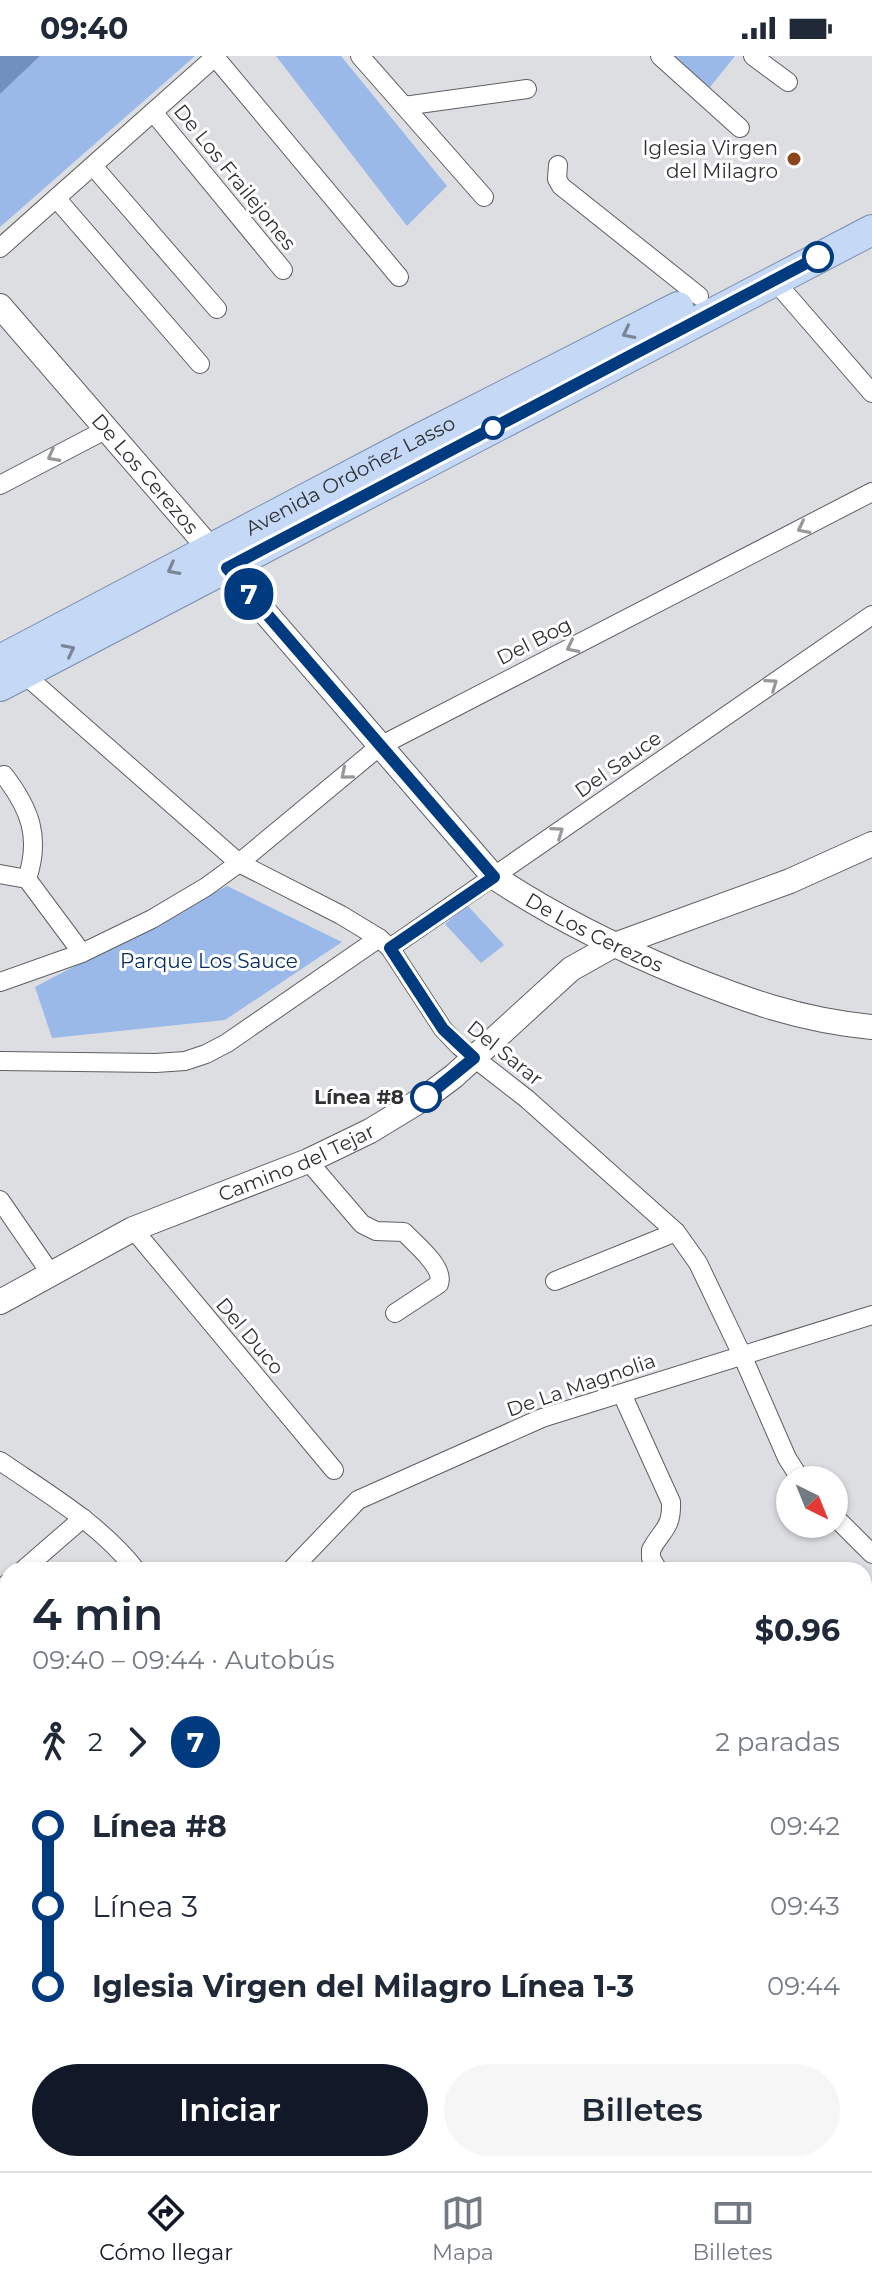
<!DOCTYPE html>
<html lang="es">
<head>
<meta charset="utf-8">
<style>
  :root { --surface:#fff; --page:#f6f6f7; --text:#1f2937; --muted:#747a83; --line:#e0e1e3; --accent:#111827 }
  body { margin:0; font-family:Montserrat,sans-serif; background:var(--page); color:var(--text); height:100vh; display:flex; flex-direction:column; font-size:30px; white-space:nowrap }
  * { box-sizing:border-box; margin:0 }
  p { font-size:26px; color:var(--muted) }
  .icon { flex:none; width:44px; height:44px; fill:none; stroke:currentColor; stroke-width:2; stroke-linecap:round; stroke-linejoin:round }
  .map { position:relative; flex:1; overflow:hidden }
  .panel { position:absolute; left:0px; top:1506px; width:872px; height:610px; display:flex; flex-direction:column; background:var(--surface); border-radius:24px 24px 0 0; box-shadow:0 2px 6px #0004 }
  .panel>* { flex:none }
  .badge { padding:0 16px; border-radius:26px; font-size:28px; line-height:52px }
  .needle { width:52px; rotate:137deg }
  .fabs { position:absolute; left:776px; top:1410px; display:grid; gap:16px }
  .fabs a { display:grid; place-items:center; width:72px; height:72px; border-radius:50%; background:var(--surface); box-shadow:0 2px 6px #0004; font-size:40px }
  .map>.badge { position:absolute; translate:-50% -50%; box-shadow:0 0 0 4px #fff }
  .legs { display:flex; align-items:center; gap:12px; height:88px; padding:0 32px; font-size:26px }
  .legs p { margin-inline-start:auto }
  .overview { display:flex; align-items:center; justify-content:space-between; height:136px; padding:0 32px }
  h1 { font-size:44px; font-weight:600; line-height:60px }
  .primary-button { display:flex; gap:16px; margin-top:auto; padding:16px 32px }
  .primary-button a { flex:1; height:92px; border-radius:48px; background:var(--accent); color:#fff; font-size:32px; font-weight:600; line-height:92px; text-align:center }
  .primary-button a+a { background:var(--page); color:var(--text) }
  ul { padding:0 32px; list-style:none }
  li { display:flex; align-items:center; gap:28px; height:80px; font-size:30px }
  li i { display:grid; place-items:center; width:12px; height:100%; margin:0 10px; background:currentColor }
  li i::after { content:''; width:20px; height:20px; margin:-10px; border:6px solid; border-radius:50%; background:var(--surface) }
  li p { margin-inline-start:auto }
  li:first-child i { background:linear-gradient(#0000 50%,currentColor 0) }
  li:last-child i { background:linear-gradient(currentColor 50%,#0000 0) }
  .status { display:flex; justify-content:space-between; align-items:center; height:56px; padding:0 40px; background:var(--surface); direction:ltr }
  .status svg { height:22px; fill:currentColor }
  .tabs { display:flex; justify-content:space-around; align-items:center; height:112px; border-top:2px solid var(--line); background:var(--surface); font-size:22px; color:var(--muted) }
  .tabs a { display:grid; justify-items:center; gap:4px }
  .tabs .selected { color:var(--accent) }
  .map>svg:first-child { display:block }
  .green { fill:#9ab9e9 }
  .water { fill:#7290be }
  .lines { fill:none; stroke-linecap:round; stroke-linejoin:round }
  .minor-casing { stroke:#5d5f62; stroke-width:20 }
  .tertiary-casing { stroke:#5d5f62; stroke-width:26 }
  .primary-casing { stroke:#788dae; stroke-width:32 }
  .minor { stroke:#fff; stroke-width:18 }
  .tertiary { stroke:#fff; stroke-width:24 }
  .primary { stroke:#c5d9f7; stroke-width:30 }
  .oneway { stroke:#7a8595 }
  .oneway2 { stroke:#989899 }
  .line-1-casing { stroke:#fff; stroke-width:18 }
  .line-1 { stroke:#003b80; stroke-width:12 }
  .poi-dot { fill:#8b461d; stroke:#fff; stroke-width:3 }
  .stop-1-dot { fill:#fff; stroke:#003b80; stroke-width:4 }
  .labels { text-anchor:middle; dominant-baseline:central; stroke-width:6; stroke-linejoin:round; paint-order:stroke }
  .poi-label { font-size:20px; fill:#303133; stroke:#fff; text-anchor:end }
  .street-label { font-size:20px; fill:#303133; stroke:#fff }
  .park-label { font-size:20px; fill:#062e66; stroke:#fff }
  .stop-label { font-size:20px; font-weight:bold; fill:#303133; stroke:#fff; text-anchor:end }
</style>
</head>
<body>
<div class="status"><b>09:40</b><svg viewBox="0 0 49 12"><path d="M0 12V9h3v3zM5 12V6h3v6zM10 12V3h3v9zM15 12V0h3v12zM26 1h20v11H26zM47 4h2v5h-2z"/></svg></div>
<div class="map">
<svg width="872" height="2115" viewBox="0 0 872 2115">
  <rect width="100%" height="100%" fill="#dcdee2"/>
  <g class="green">
    <path d="M40,0H195L0,171V38Z"/>
    <path d="M276,0H341L447,130L407,170Z"/>
    <path d="M649,0H735L702,41Z"/>
    <path d="M227,830L342,886L225,964L52,982L35,931Z"/>
    <path d="M467,849L504,889L481,907L445,868Z"/>
  </g>
  <path class="water" d="M0,0H40L0,38Z"/>
  <g class="lines">
    <defs>
      <g id="minor">
        <path d="M360,0L484,141"/>
        <path d="M660,0L740,72"/>
        <path d="M753,0L788,26"/>
        <path d="M215,1L399,221"/>
        <path d="M404,50L527,33"/>
        <path d="M153,56L283,214"/>
        <path d="M558,109L557,123L561,130L699,240"/>
        <path d="M93,110L217,253"/>
        <path d="M56,142L200,308"/>
        <path d="M0,192L216,0"/>
        <path d="M774,224L872,337"/>
        <path d="M0,429L107,373"/>
        <path d="M24,618L239,807L341,859L379,882L390,892L443,973L459,990L527,1043L676,1176L698,1207L742,1299L787,1402L801,1424"/>
        <path d="M4,719C30,753 41,781 27,823L82,897"/>
        <path d="M0,818L27,823"/>
        <path d="M390,892L872,559"/>
        <path d="M0,926L82,897L152,863L206,831L239,807L380,690L872,436"/>
        <path d="M0,1005L156,1007L185,1005L206,998L227,987L379,882"/>
        <path d="M308,1105L362,1168L376,1175L404,1176C415,1188 445,1211 439,1228L395,1257"/>
        <path d="M0,1144L51,1218"/>
        <path d="M133,1173L334,1414"/>
        <path d="M555,1225L676,1176"/>
        <path d="M622,1338L671,1446C672,1473 662,1473 651,1494V1502L658,1514"/>
        <path d="M0,1405C48,1438 100,1468 136,1514"/>
        <path d="M834,1460L872,1498"/>
        <path d="M23,1514L83,1462"/>
        <path d="M291,1514L358,1444L542,1362L872,1259"/>
        <path d="M0,1534L8,1527"/>
        <path d="M0,1823L8,1814"/>
        <path d="M864,1917L872,1906"/>
        <path d="M864,2036L872,2047"/>
        <path d="M418,2108L427,2115"/>
        <path d="M554,2108L559,2115"/>
        <path d="M263,2115L270,2108"/>
        <path d="M512,2115L519,2108"/>
      </g>
      <g id="tertiary">
        <path id="s1" d="M0,250L494,821C553,860 613,890 678,917C745,944 799,964 872,971"/>
        <path id="s2" d="M0,1246L133,1173L308,1105L370,1075L426,1041L454,1020L571,913L612,890L790,825L872,788"/>
      </g>
      <g id="primary">
        <path id="s3" d="M0,604L419,383L678,251"/>
        <path d="M0,630L872,174"/>
      </g>
    </defs>
    <use href="#minor" class="minor-casing"/>
    <use href="#tertiary" class="tertiary-casing"/>
    <use href="#primary" class="primary-casing"/>
    <use href="#minor" class="minor"/>
    <use href="#tertiary" class="tertiary"/>
    <use href="#primary" class="primary"/>
  </g>
  <defs><path id="oneway-chevron" d="M-2-3.5L2.5 0L-2 3.5" fill="none" stroke-width="1.6" stroke-linecap="round" stroke-linejoin="round" transform="scale(2)"/></defs>
  <g class="oneway">
    <use href="#oneway-chevron" transform="translate(628 277) rotate(153)"/>
    <use href="#oneway-chevron" transform="translate(173 513) rotate(152)"/>
    <use href="#oneway-chevron" transform="translate(69 594) rotate(-27)"/>
  </g>
  <g class="oneway2">
    <use href="#oneway-chevron" transform="translate(53 400) rotate(152)"/>
    <use href="#oneway-chevron" transform="translate(803 472) rotate(153)"/>
    <use href="#oneway-chevron" transform="translate(572 591) rotate(153)"/>
    <use href="#oneway-chevron" transform="translate(772 628) rotate(-35)"/>
    <use href="#oneway-chevron" transform="translate(346 718) rotate(140)"/>
    <use href="#oneway-chevron" transform="translate(558 776) rotate(-35)"/>
  </g>
  <g class="lines">
    <defs>
      <path id="line-1" d="M426,1041L474,1002L443,973L390,892L494,821L227,512L818,201"/>
    </defs>
    <use href="#line-1" class="line-1-casing"/>
    <use href="#line-1" class="line-1"/>
  </g>
  <circle class="poi-dot" cx="794" cy="103" r="8"/>
  <g class="stop-1-dot">
    <circle cx="818" cy="201" r="14"/>
    <circle cx="493" cy="372" r="10"/>
    <circle cx="426" cy="1041" r="14"/>
  </g>
  <g class="labels">
    <g class="poi-label">
      <text x="778" y="92">Iglesia Virgen<tspan x="778" dy="23">del Milagro</tspan></text>
    </g>
    <g class="street-label">
      <text transform="translate(235 121) rotate(51)">De Los Frailejones</text>
      <text stroke="none"><textPath href="#s1" startOffset="222">De Los Cerezos</textPath></text>
      <text stroke="none"><textPath href="#s3" startOffset="396">Avenida Ordoñez Lasso</textPath></text>
      <text transform="translate(534 585) rotate(-27)">Del Bog</text>
      <text transform="translate(618 708) rotate(-35)">Del Sauce</text>
      <text stroke="none"><textPath href="#s1" startOffset="870">De Los Cerezos</textPath></text>
      <text transform="translate(505 997) rotate(39)">Del Sarar</text>
      <text stroke="none"><textPath href="#s2" startOffset="328">Camino del Tejar</textPath></text>
      <text transform="translate(250 1280) rotate(50)">Del Duco</text>
      <text transform="translate(581 1329) rotate(-19)">De La Magnolia</text>
    </g>
    <g class="park-label">
      <text x="209" y="905">Parque Los Sauce</text>
    </g>
    <g class="stop-label">
      <text x="404" y="1041">Línea #8</text>
    </g>
  </g>
</svg>
<div class="fabs">
<a><svg class="needle" viewBox="-14 -14 28 28"><path d="M0-13l5 13h-10z" fill="#e53935"/><path d="M0 13l5-13h-10z" fill="#747a83"/></svg></a>
</div>
<b class="badge" style="left:249px;top:538px;background:#003b80;color:#fff">7</b>
<section class="panel">
<div class="overview"><div><h1>4 min</h1><p>09:40 – 09:44 · Autobús</p></div><b>$0.96</b></div>
<div class="legs"><svg class="icon" aria-label="walk" viewBox="0 0 24 24"><circle cx="13" cy="4" r="2"/><path d="M13 8l-2 6 4 7M11 14l-3 7M7 12l3-4h3l4 4"/></svg>2<svg class="icon" aria-label="forward" viewBox="0 0 24 24"><path d="M9 5l7 7-7 7"/></svg><b class="badge" style="background:#003b80;color:#fff">7</b><p>2 paradas</p></div>
<ul>
<li><i style="color:#003b80"></i><b>Línea #8</b><p>09:42</p></li>
<li><i style="color:#003b80"></i><span>Línea 3</span><p>09:43</p></li>
<li><i style="color:#003b80"></i><b>Iglesia Virgen del Milagro Línea 1-3</b><p>09:44</p></li>
</ul>
<div class="primary-button"><a>Iniciar</a><a>Billetes</a></div>
</section>
</div>
<nav class="tabs">
<a class="selected"><svg class="icon" aria-label="directions" viewBox="0 0 24 24"><path d="M12 3l9 9-9 9-9-9zM9 14v-3h6M13 9l2 2-2 2"/></svg>Cómo llegar</a>
<a><svg class="icon" aria-label="map" viewBox="0 0 24 24"><path d="M3 6l6-2 6 2 6-2v14l-6 2-6-2-6 2zM9 4v14M15 6v14"/></svg>Mapa</a>
<a><svg class="icon" aria-label="tickets" viewBox="0 0 24 24"><path d="M3 7h18v10H3zM15 7v10"/></svg>Billetes</a>
</nav>
</body>
</html>
